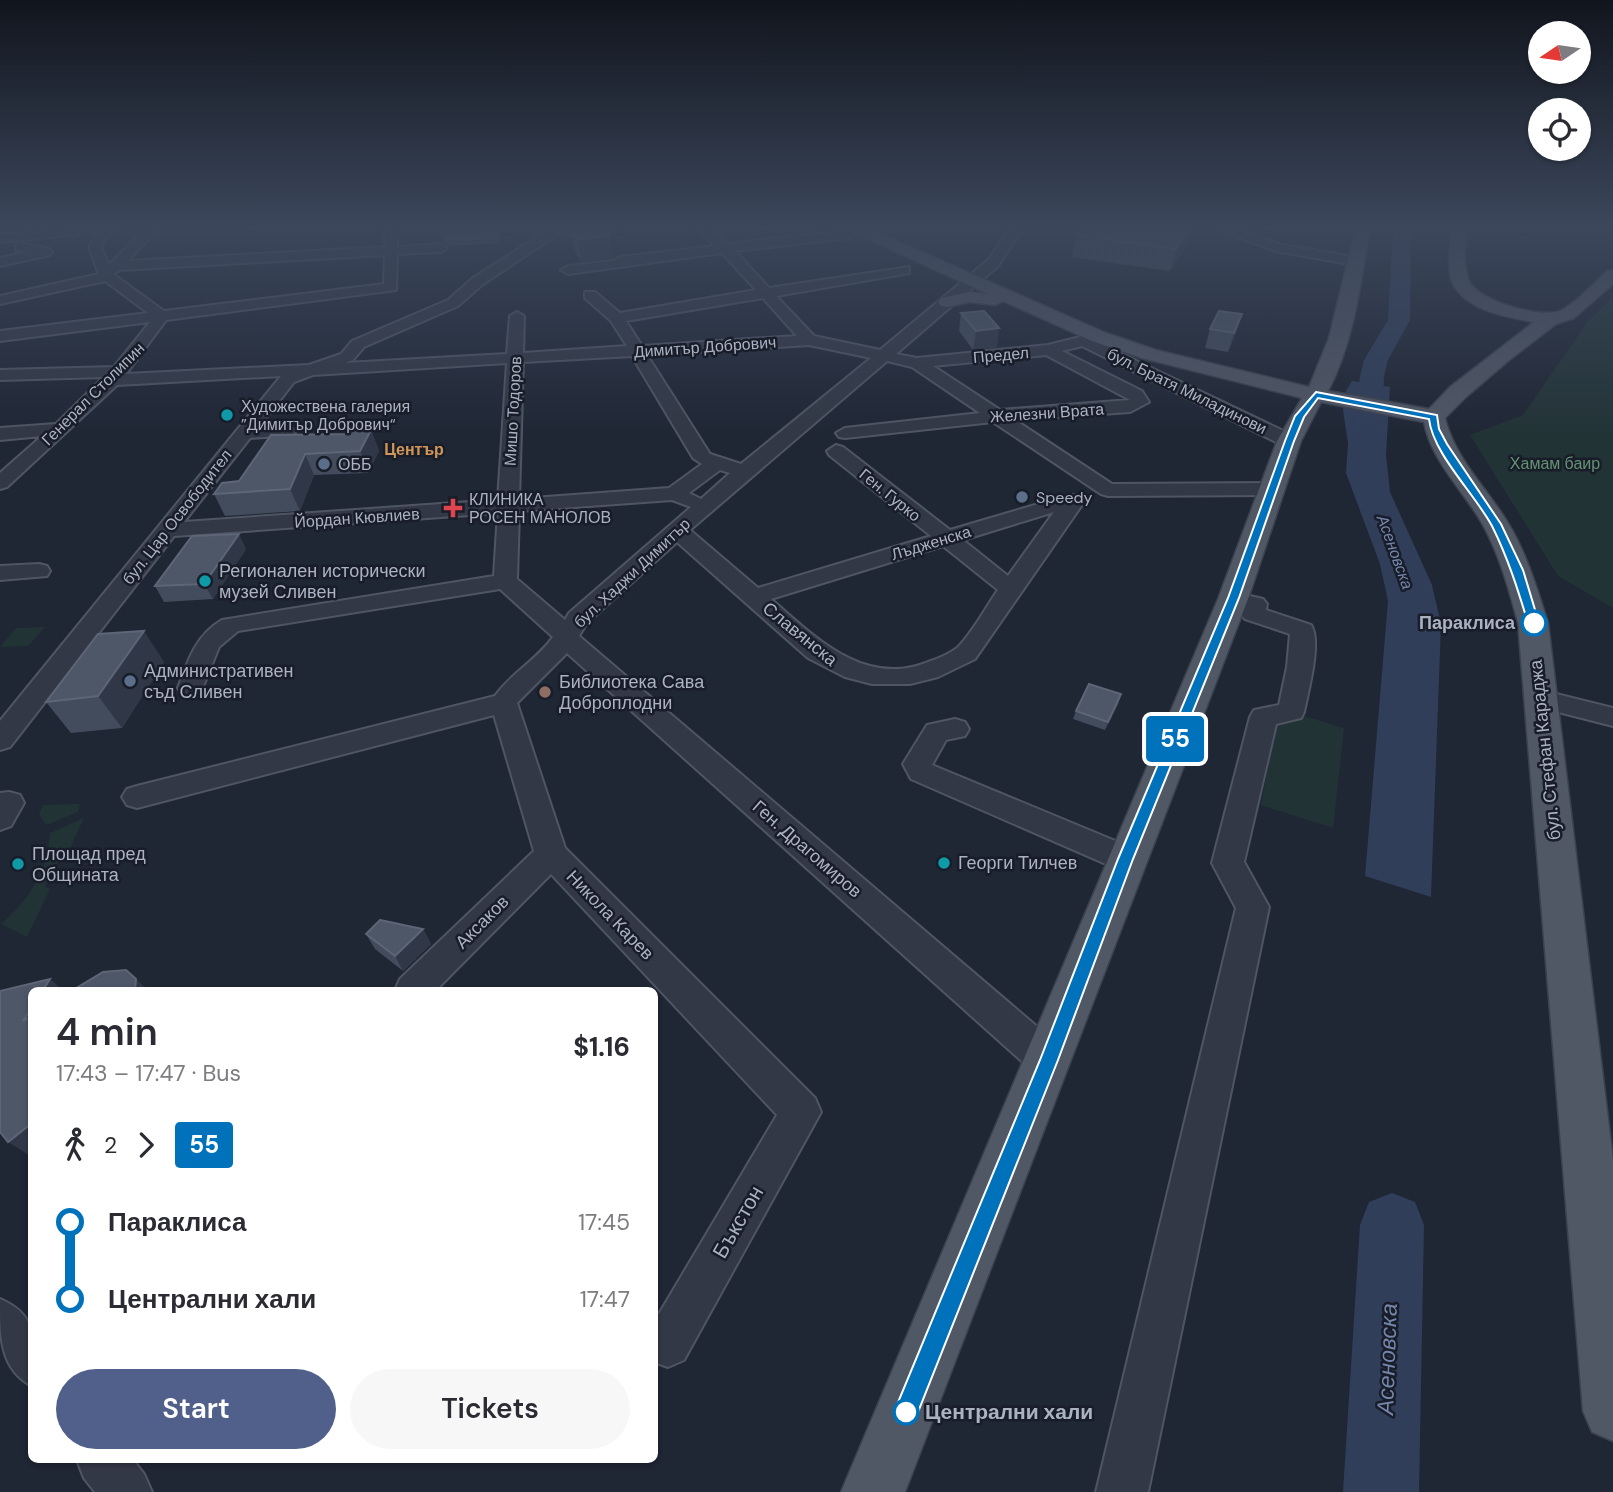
<!DOCTYPE html>
<html lang="en">
<head>
<meta charset="utf-8">
<style>
  :root { --surface:#fff; --page:#f7f7f7; --text:#2b2b33; --muted:#7c7c81; --accent:#50608b }
  body { margin:0; font-family:"DM Sans",sans-serif; background:var(--page); color:var(--text); height:100vh; display:flex; flex-direction:column; font-size:26px; white-space:nowrap }
  * { box-sizing:border-box; margin:0 }
  p { font-size:23px; color:var(--muted) }
  .icon { flex:none; width:38px; height:38px; fill:none; stroke:currentColor; stroke-width:2; stroke-linecap:round; stroke-linejoin:round }
  .map { position:relative; flex:1; overflow:hidden }
  .drawer { position:absolute; left:28px; top:987px; width:630px; height:476px; display:flex; flex-direction:column; background:var(--surface); border-radius:10px; box-shadow:0 2px 5px #0004 }
  .drawer>* { flex:none }
  .badge { padding:0 14px; border-radius:5px; font-size:24px; line-height:46px }
  .needle { width:46px; rotate:257deg }
  .tools { position:absolute; left:1528px; top:21px; display:grid; gap:14px }
  .tools a { display:grid; place-items:center; width:63px; height:63px; border-radius:50%; background:var(--surface); box-shadow:0 2px 5px #0004; font-size:35px }
  .map>.badge { position:absolute; translate:-50% -50%; box-shadow:0 0 0 4px #fff }
  .legs { display:flex; align-items:center; gap:10px; height:77px; padding:0 28px; font-size:23px }
  .legs p { margin-inline-start:auto }
  .overview { display:flex; align-items:center; justify-content:space-between; height:119px; padding:0 28px }
  h1 { font-size:38px; font-weight:600; line-height:52px }
  .primary-button { display:flex; gap:14px; margin-top:auto; padding:14px 28px }
  .primary-button a { flex:1; height:80px; border-radius:42px; background:var(--accent); color:#fff; font-size:28px; font-weight:600; line-height:80px; text-align:center }
  .primary-button a+a { background:var(--page); color:var(--text) }
  ul { padding:0 28px; list-style:none }
  li { display:flex; align-items:center; gap:24px; height:77px; font-size:26px }
  li i { display:grid; place-items:center; width:10px; height:100%; margin:0 9px; background:currentColor }
  li i::after { content:''; width:18px; height:18px; margin:-9px; border:5px solid; border-radius:50%; background:var(--surface) }
  li p { margin-inline-start:auto }
  li:first-child i { background:linear-gradient(#0000 50%,currentColor 0) }
  li:last-child i { background:linear-gradient(currentColor 50%,#0000 0) }
  .map>svg:first-child { display:block }
  .green { fill:#223336 }
  .water { fill:#303e5a }
  .lines { fill:none; stroke-linecap:round; stroke-linejoin:round }
  .river { fill:#303e5a; fill-rule:evenodd }
  .minor-casing { stroke:#4f5563; stroke-width:4 }
  .major-casing { stroke:#3b414e; stroke-width:3 }
  .minor { fill:#323845; fill-rule:evenodd }
  .major { fill:#505765; fill-rule:evenodd }
  .wall { fill:#434c5d }
  .shaded-wall { fill:#303848 }
  .building { fill:#4e5768; stroke:#5d6576; stroke-width:2 }
  .line-1 { fill:#0072bc; stroke:#fff; stroke-width:2 }
  .culture-dot { fill:#0f9aa8; stroke:#181d29; stroke-width:2.5 }
  .service-dot { fill:#5c6f8a; stroke:#181d29; stroke-width:2.5 }
  .health-dot { fill:#e0444e; stroke:#181d29; stroke-width:2.5 }
  .stop-1-dot { fill:#fff; stroke:#0072bc; stroke-width:3.5 }
  .education-dot { fill:#8d6e63; stroke:#181d29; stroke-width:2.5 }
  .labels { text-anchor:middle; dominant-baseline:central; stroke-width:5; stroke-linejoin:round; paint-order:stroke }
  .far-street-label { font-size:16px; fill:#abb2c2; stroke:#181d29 }
  .far-poi-label { font-size:16px; fill:#abb2c2; stroke:#181d29; text-anchor:start }
  .far-neighbourhood-label { font-size:16px; font-weight:bold; fill:#d19758; stroke:#181d29 }
  .far-park-label { font-size:16px; fill:#649273; stroke:#181d29 }
  .far-water-label { font-size:16px; font-style:italic; fill:#7486ab; stroke:#181d29 }
  .poi-label { font-size:18px; fill:#abb2c2; stroke:#181d29; text-anchor:start }
  .stop-label { font-size:18px; font-weight:bold; fill:#abb2c2; stroke:#181d29; text-anchor:end }
  .street-label { font-size:18px; fill:#abb2c2; stroke:#181d29 }
  .near-street-label { font-size:21px; fill:#abb2c2; stroke:#181d29 }
  .near-stop-label { font-size:21px; font-weight:bold; fill:#abb2c2; stroke:#181d29; text-anchor:start }
  .near-water-label { font-size:23px; font-style:italic; fill:#7486ab; stroke:#181d29 }
</style>
</head>
<body>
<div class="map">
<svg width="1613" height="1492" viewBox="0 0 1613 1492">
  <rect width="100%" height="100%" fill="#1f2634"/>
  <g class="green">
    <path d="M1613,297V608L1558,576L1470,435L1523,415L1589,320Z"/>
    <path d="M45,627L28,646L0,647L16,628Z"/>
    <path d="M1304,716L1344,728L1333,828L1261,805L1276,722Z"/>
    <path d="M80,804L78,812L46,825L39,814L43,805Z"/>
    <path d="M84,818L65,859L57,863L45,886L50,889L27,937L1,924C29,900 48,871 50,833Z"/>
  </g>
  <path class="water" d="M1352,381L1390,387L1386,455L1390,492L1432,585L1441,624L1431,897L1365,876L1388,601L1380,564L1346,473L1348,443L1343,410L1346,391Z"/>
  <g class="lines">
    <g class="river">
      <path d="M1393,227H1411L1410,320L1388,360L1384,376L1381,440L1377,446L1367,448L1357,446L1353,440L1360,376L1364,360L1388,320Z"/>
      <path d="M1392,1193L1415,1202L1424,1225L1419,1492H1343L1360,1225L1369,1202Z"/>
    </g>
    <defs>
      <g id="minor">
        <path d="M77,227H118L104,240L101,248L109,265L147,227H160L128,261L385,247V227H397V247L441,244L447,248L441,252L397,254L396,290L166,320L126,374L309,365L341,354L352,341L448,300L473,278L553,227H622L616,231L567,236L561,232L483,284L458,306L364,347L353,360L345,363L507,354L510,316L517,312L524,316L523,353L627,346L611,321L585,298V292H595L620,313L756,290L722,253L568,274L561,270L568,266L614,261L620,257L715,246L696,227H709L728,244L850,230L856,234L850,238L735,251L769,288L909,267V273L904,274L776,296L814,336L880,350L988,260L1011,227H1023L998,266L896,354L917,358L1048,345L1084,336L1296,437L1298,441L1296,445H1282L1082,346L1062,351L1142,391L1149,402L1130,412L1015,420L1112,484L1272,483L1279,485L1282,489L1279,493L1272,495L1108,496L1101,494L993,422L845,438L839,437L836,433L845,428L980,413L912,367L887,361L690,530L758,588L931,536L829,455L827,451L836,445L843,447L950,530L1069,495H1083L1086,499L975,659L938,677L910,684H872L845,677L808,658L677,542L587,623L579,636L1062,1048L1068,1061L1062,1074L1049,1079L1036,1074L567,653L517,703L565,848L815,1098L821,1112L684,1360L668,1367L654,1362V1312L659,1314L777,1115L551,874L436,990H395L400,979L534,851L494,715L137,808L127,805L122,797L127,789L137,786L495,696C511,673 537,660 553,637L500,589L238,631L219,647L200,694L191,697L182,694L178,688C188,660 196,635 222,620L494,576L498,513L174,536L10,747L0,750V721L281,376L117,385L7,487L0,489V473L42,436L0,440V428L56,424L104,377L0,380V370L114,367L150,322L0,341V331L148,313L105,281L0,304V296L99,274L89,248L97,232L0,242V234ZM385,255L384,284L164,311L113,274L120,270ZM763,298L797,336L642,346L626,321ZM809,345L871,358L741,464L710,454L647,355ZM1046,355L1130,400L1000,410L933,366ZM632,356L693,458L702,464L669,488L519,499L523,362ZM507,363L498,500L184,522L250,438L293,435L296,431L287,426L259,427L294,382L313,375ZM720,470L730,473L701,499L689,493ZM672,500L691,507L569,613L565,620L517,579L519,511ZM1054,512L1008,576L963,540ZM943,546L998,590C986,607 971,635 957,648C949,654 937,659 928,662C864,688 815,637 771,599Z"/>
        <path d="M1211,227H1228L1282,245L1355,257L1362,261L1355,265L1276,251Z"/>
        <path d="M20,243L50,249L52,252L50,255L0,266V258L27,252L16,250V244Z"/>
        <path d="M39,564L47,566L50,571L47,576L0,580V566Z"/>
        <path d="M1233,592L1263,599L1267,604L1266,610L1311,625C1322,641 1308,692 1304,712L1301,718L1276,724L1244,862L1269,907L1148,1492H1096L1236,908L1212,863L1250,717L1254,710L1279,705L1287,667L1290,634L1245,619L1241,614L1242,608L1225,604L1221,599L1225,594Z"/>
        <path d="M1540,690L1613,708V726L1531,705L1527,699L1531,693Z"/>
        <path d="M955,719L965,722L969,729L965,736L946,740L932,765L1137,850L1142,859L1137,868L1126,872L1115,868L911,779L903,764L927,725Z"/>
        <path d="M9,792L20,795L24,803L11,826L0,830V793Z"/>
        <path d="M0,1299C43,1317 32,1347 32,1386C0,1369 0,1337 0,1299Z"/>
        <path d="M77,1460H133L144,1474L152,1492H95L84,1478Z"/>
      </g>
      <path id="major" d="M846,227H865L1106,333L1156,350L1309,387L1329,338L1356,227H1370C1361,281 1354,342 1328,391L1429,409L1450,387L1534,322C1507,317 1465,311 1452,282C1446,266 1451,244 1452,227H1466C1466,244 1462,265 1469,281C1477,301 1544,320 1562,310C1578,301 1593,284 1607,271L1613,270V284L1574,318L1556,324L1508,361L1466,397L1445,418C1455,459 1487,488 1508,523C1527,554 1537,589 1548,623L1613,1160V1441L1592,1432L1583,1411L1518,623C1509,590 1500,556 1483,525C1464,491 1431,461 1424,422L1321,402L1301,441L1248,599L905,1492H841L1218,599L1277,441L1302,398L1142,358L1092,341L1003,301L995,305L969,302L947,307L941,306L938,302L941,298L969,292L988,294L848,230Z"/>
    </defs>
    <use href="#minor" class="minor-casing"/>
    <use href="#major" class="major-casing"/>
    <use href="#minor" class="minor"/>
    <use href="#major" class="major"/>
  </g>
  <g class="wall">
    <path d="M445,227H502L499,243L448,246L443,242L441,236Z"/>
    <path d="M571,227L613,258L581,262L574,249Z"/>
    <path d="M1083,227H1194L1190,240L1170,271L1072,257L1076,235Z"/>
    <path d="M961,313L997,347L973,350L959,331Z"/>
    <path d="M1210,329L1236,333L1228,352L1205,348Z"/>
    <path d="M371,430L379,451L368,473L314,475L300,511L225,516L214,494L239,481L349,434Z"/>
    <path d="M246,549L213,599L164,602L155,586Z"/>
    <path d="M164,662L122,728L71,733L46,702Z"/>
    <path d="M1119,702L1105,730L1073,719L1076,711Z"/>
    <path d="M423,929L431,944L403,971L375,949L366,934Z"/>
  </g>
  <g class="shaded-wall">
    <path d="M500,227H502L499,243L498,238Z"/>
    <path d="M1191,227H1194L1190,240L1170,271L1176,249Z"/>
    <path d="M610,236L613,258L581,262L578,240Z"/>
    <path d="M1242,314L1236,333L1228,352L1234,333Z"/>
    <path d="M999,328L997,347L973,350L976,331Z"/>
    <path d="M371,430L379,451L368,473L360,451Z"/>
    <path d="M305,454L314,475L300,511L290,489Z"/>
    <path d="M239,534L246,549L213,599L204,584Z"/>
    <path d="M144,631L164,662L122,728L98,696Z"/>
    <path d="M1121,694L1119,702L1105,730L1108,722Z"/>
    <path d="M423,929L431,944L403,971L395,956Z"/>
    <path d="M50,979L63,990H43Z"/>
    <path d="M136,979L148,990H135Z"/>
    <path d="M32,1008V1027L23,1021Z"/>
    <path d="M32,1123V1157L8,1142Z"/>
  </g>
  <g class="building">
    <path d="M445,227H500L498,238L447,240L441,236Z"/>
    <path d="M571,227H604L610,236L578,240Z"/>
    <path d="M1083,227H1191L1176,249L1076,235Z"/>
    <path d="M984,311L999,328L976,331L961,313Z"/>
    <path d="M1219,311L1242,314L1234,333L1210,329Z"/>
    <path d="M371,430L360,451L305,454L290,489L214,494L222,483L239,481L271,435L349,434L350,431Z"/>
    <path d="M239,534L204,584L155,586L192,536Z"/>
    <path d="M144,631L98,696L46,702L98,634Z"/>
    <path d="M1089,684L1121,694L1108,722L1076,711Z"/>
    <path d="M380,920L423,929L395,956L366,934Z"/>
    <path d="M126,970L136,979L135,990H73L103,972Z"/>
    <path d="M50,979L43,990H32V1008L23,1021L32,1016V1123L8,1142L0,1132V991Z"/>
  </g>
  <linearGradient id="sky" x2="0" y2="1"><stop stop-color="#11151d"/><stop offset="0.52" stop-color="#3c475c"/><stop offset="1" stop-color="#3c475c" stop-opacity="0"/></linearGradient>
  <rect width="1613" height="436" fill="url(#sky)"/>
  <path class="line-1" d="M1316,392L1437,415L1439,429L1447,444L1501,524L1523,570L1539,623L1534,627L1528,623C1518,590 1508,558 1492,526C1475,494 1433,454 1429,419L1318,398L1304,417L1294,441L1239,598L1133,859L1058,1060L918,1412L914,1421L906,1424L897,1421L894,1412L1040,1060L1118,859L1228,598L1285,441L1295,416Z"/>
  <g class="culture-dot">
    <circle cx="227" cy="415" r="7"/>
    <circle cx="205" cy="581" r="7"/>
    <circle cx="944" cy="863" r="7"/>
    <circle cx="18" cy="864" r="7"/>
  </g>
  <g class="service-dot">
    <circle cx="324" cy="464" r="7"/>
    <circle cx="1022" cy="497" r="7"/>
    <circle cx="130" cy="681" r="7"/>
  </g>
  <path class="health-dot" d="M449.5 497.5h7v7h7v7h-7v7h-7v-7h-7v-7h7z"/>
  <g class="stop-1-dot">
    <circle cx="1534" cy="623" r="12"/>
    <circle cx="906" cy="1412" r="12"/>
  </g>
  <circle class="education-dot" cx="545" cy="692" r="7"/>
  <g class="labels">
    <g class="far-street-label">
      <text transform="translate(705 347) rotate(-4)">Димитър Добрович</text>
      <text transform="translate(1001 355) rotate(-5)">Предел</text>
      <text transform="translate(1187 391) rotate(26)">бул. Братя Миладинови</text>
      <text transform="translate(93 394) rotate(-45)">Генерал Столипин</text>
      <text transform="translate(513 411) rotate(-87)">Мишо Тодоров</text>
      <text transform="translate(1047 413) rotate(-4)">Железни Врата</text>
      <text transform="translate(890 495) rotate(39)">Ген. Гурко</text>
      <text transform="translate(177 517) rotate(-52)">бул. Цар Освободител</text>
      <text transform="translate(357 518) rotate(-4)">Йордан Кювлиев</text>
      <text transform="translate(931 543) rotate(-17)">Лъдженска</text>
      <text transform="translate(632 573) rotate(-43)">бул. Хаджи Димитър</text>
    </g>
    <g class="far-poi-label">
      <text x="241" y="406">Художествена галерия<tspan x="241" dy="18">”Димитър Добрович“</tspan></text>
      <text x="338" y="464">ОББ</text>
      <text x="1036" y="497">Speedy</text>
      <text x="469" y="499">КЛИНИКА<tspan x="469" dy="18">РОСЕН МАНОЛОВ</tspan></text>
    </g>
    <g class="far-neighbourhood-label">
      <text x="414" y="449">Център</text>
    </g>
    <g class="far-park-label">
      <text x="1555" y="463">Хамам баир</text>
    </g>
    <g class="far-water-label">
      <text transform="translate(1395 552) rotate(70)">Асеновска</text>
    </g>
    <g class="poi-label">
      <text x="219" y="571">Регионален исторически<tspan x="219" dy="21">музей Сливен</tspan></text>
      <text x="144" y="671">Административен<tspan x="144" dy="21">съд Сливен</tspan></text>
      <text x="559" y="682">Библиотека Сава<tspan x="559" dy="21">Доброплодни</tspan></text>
      <text x="32" y="854">Площад пред<tspan x="32" dy="21">Общината</tspan></text>
      <text x="958" y="863">Георги Тилчев</text>
    </g>
    <g class="stop-label">
      <text x="1515" y="623">Параклиса</text>
    </g>
    <g class="street-label">
      <text transform="translate(800 634) rotate(39)">Славянска</text>
      <text transform="translate(1545 750) rotate(-96)">бул. Стефан Караджа</text>
      <text transform="translate(807 849) rotate(41)">Ген. Драгомиров</text>
      <text transform="translate(610 915) rotate(46)">Никола Карев</text>
      <text transform="translate(482 922) rotate(-45)">Аксаков</text>
    </g>
    <g class="near-street-label">
      <text transform="translate(738 1222) rotate(-60)">Бъкстон</text>
    </g>
    <g class="near-stop-label">
      <text x="925" y="1412">Централни хали</text>
    </g>
    <g class="near-water-label">
      <text transform="translate(1387 1359) rotate(-88)">Асеновска</text>
    </g>
  </g>
</svg>
<div class="tools">
<a><svg class="needle" viewBox="-14 -14 28 28"><path d="M0-13l5 13h-10z" fill="#e53935"/><path d="M0 13l5-13h-10z" fill="#7c7c81"/></svg></a>
<a><svg class="icon" aria-label="locate" viewBox="0 0 24 24"><circle cx="12" cy="12" r="6"/><path d="M12 2v4M12 18v4M2 12h4M18 12h4"/></svg></a>
</div>
<b class="badge" style="left:1175px;top:739px;background:#0072bc;color:#fff">55</b>
<section class="drawer">
<div class="overview"><div><h1>4 min</h1><p>17:43 – 17:47 · Bus</p></div><b>$1.16</b></div>
<div class="legs"><svg class="icon" aria-label="walk" viewBox="0 0 24 24"><circle cx="13" cy="4" r="2"/><path d="M13 8l-2 6 4 7M11 14l-3 7M7 12l3-4h3l4 4"/></svg>2<svg class="icon" aria-label="forward" viewBox="0 0 24 24"><path d="M9 5l7 7-7 7"/></svg><b class="badge" style="background:#0072bc;color:#fff">55</b></div>
<ul>
<li><i style="color:#0072bc"></i><b>Параклиса</b><p>17:45</p></li>
<li><i style="color:#0072bc"></i><b>Централни хали</b><p>17:47</p></li>
</ul>
<div class="primary-button"><a>Start</a><a>Tickets</a></div>
</section>
</div>
</body>
</html>
